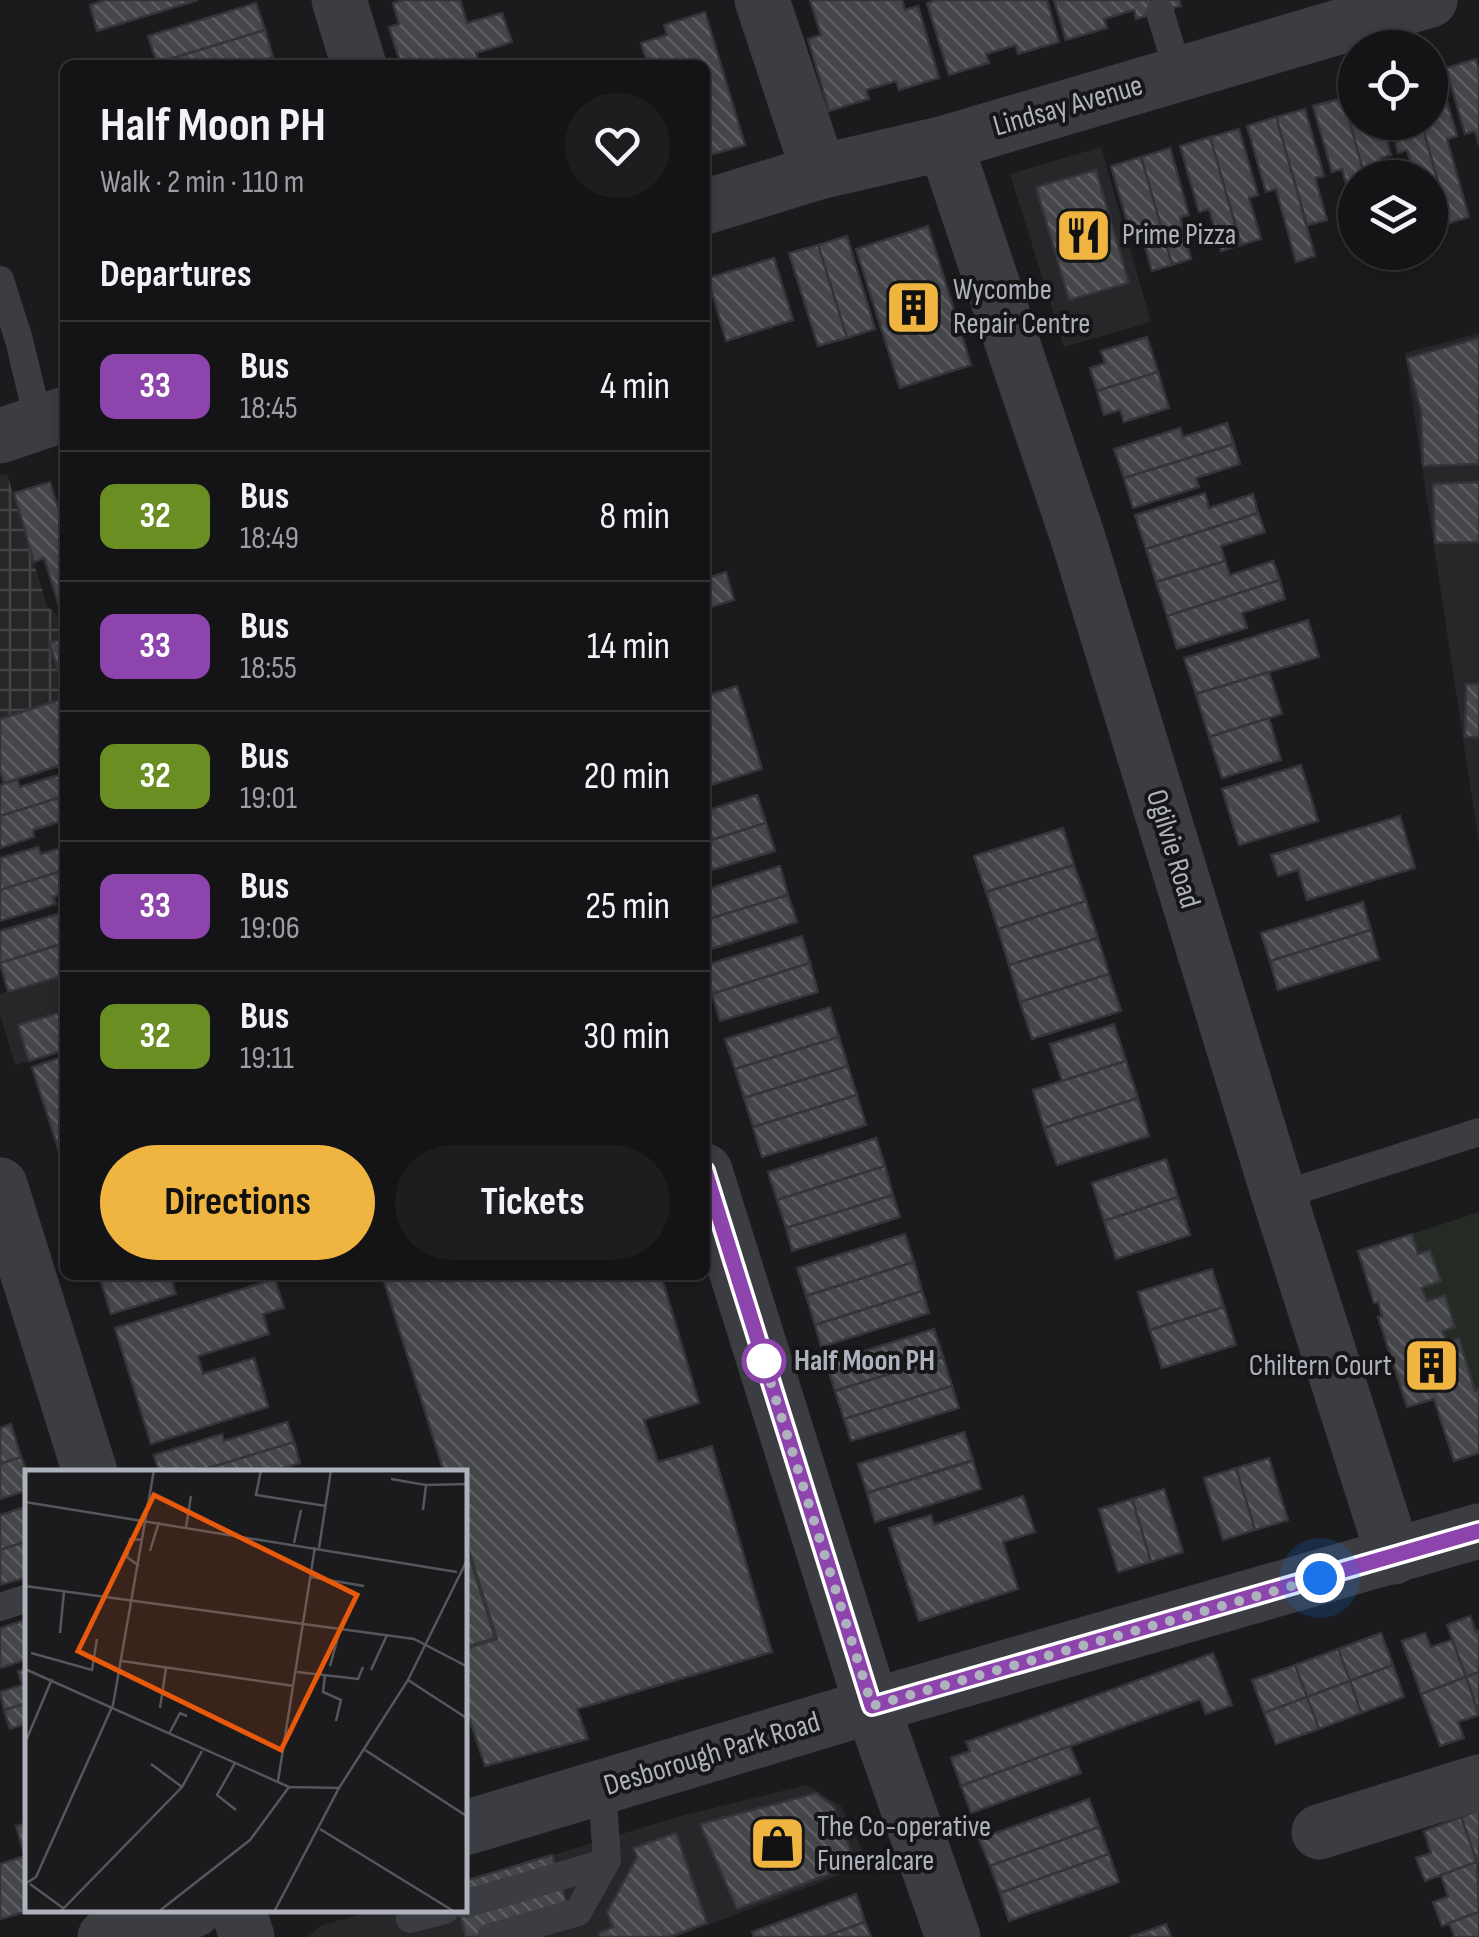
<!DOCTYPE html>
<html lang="en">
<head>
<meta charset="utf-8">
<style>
  :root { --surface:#141416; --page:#1d1d1f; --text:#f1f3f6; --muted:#9d9ea1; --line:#333335; --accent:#f0b540 }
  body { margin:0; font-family:"Sofia Sans Condensed",sans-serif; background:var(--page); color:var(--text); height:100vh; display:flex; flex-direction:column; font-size:38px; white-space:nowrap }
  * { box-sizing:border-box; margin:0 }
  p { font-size:32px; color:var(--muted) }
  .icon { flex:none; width:55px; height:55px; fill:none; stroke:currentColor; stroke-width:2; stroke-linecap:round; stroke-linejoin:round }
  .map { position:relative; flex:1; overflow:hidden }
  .side { position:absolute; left:60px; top:60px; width:650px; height:1220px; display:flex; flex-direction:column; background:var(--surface); border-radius:15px; box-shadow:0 5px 15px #0003,0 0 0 2px var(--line) }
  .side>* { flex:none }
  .badge { padding:0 20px; border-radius:15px; font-size:35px; line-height:65px }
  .controls { position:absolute; left:1338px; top:30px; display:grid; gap:20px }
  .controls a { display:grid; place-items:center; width:110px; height:110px; border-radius:50%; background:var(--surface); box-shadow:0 5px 15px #0003,0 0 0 2px var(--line); font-size:50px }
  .you { position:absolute; width:50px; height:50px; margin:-25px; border:8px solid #fff; border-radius:50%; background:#1a73e8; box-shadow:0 0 0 15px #1a73e833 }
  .map>.badge { position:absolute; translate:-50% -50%; box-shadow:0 0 0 5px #fff }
  h2 { padding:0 40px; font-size:38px; line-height:90px }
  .round { display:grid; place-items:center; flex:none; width:105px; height:105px; border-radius:52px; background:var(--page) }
  .headline { display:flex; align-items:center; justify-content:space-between; height:170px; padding:0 40px }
  h1 { font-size:48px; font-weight:700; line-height:75px }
  .cta { display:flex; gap:20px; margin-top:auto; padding:20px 40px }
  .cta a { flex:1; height:115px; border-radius:60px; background:var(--accent); color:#111; font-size:40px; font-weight:700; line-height:115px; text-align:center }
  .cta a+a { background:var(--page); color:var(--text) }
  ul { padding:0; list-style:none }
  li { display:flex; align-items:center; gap:30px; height:130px; padding:0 40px; border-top:2px solid var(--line) }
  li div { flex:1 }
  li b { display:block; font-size:38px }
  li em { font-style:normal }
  li .badge { min-width:110px; font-weight:700; text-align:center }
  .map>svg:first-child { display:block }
  .built { fill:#27272a }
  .industrial { fill:url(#industrial-grid) }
  .garden { fill:#232b24 }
  .building { fill:url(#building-back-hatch); stroke:#353539; stroke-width:2.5 }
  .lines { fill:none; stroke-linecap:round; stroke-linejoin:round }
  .service { stroke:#3c3d42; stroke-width:28 }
  .minor { stroke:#3c3d42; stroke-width:55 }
  .tertiary { stroke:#3c3d42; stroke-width:55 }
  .line-casing { stroke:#fff; stroke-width:22 }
  .line { stroke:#8e44ad; stroke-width:15 }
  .walk { stroke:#aeb2bc; stroke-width:10; stroke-dasharray:0 18 }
  .stop-dot { fill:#fff; stroke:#8e44ad; stroke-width:5 }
  .labels { text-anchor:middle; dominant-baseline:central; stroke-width:8; stroke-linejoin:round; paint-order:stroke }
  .street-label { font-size:30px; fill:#aeb2bc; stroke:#161618 }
  .poi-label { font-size:30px; fill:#aeb2bc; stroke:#161618; text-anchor:start }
  .stop-label { font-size:30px; font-weight:bold; fill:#aeb2bc; stroke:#161618; text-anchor:start }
  .inset-road { fill:none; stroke:#56575d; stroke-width:2.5 }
  .view { fill:#e8590c; fill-opacity:0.15; stroke:#e8590c; stroke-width:5 }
  .inset-edge { fill:none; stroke:#aeb2bc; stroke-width:5 }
</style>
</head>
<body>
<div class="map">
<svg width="1479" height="1937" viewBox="0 0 1479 1937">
  <defs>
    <pattern id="industrial-grid" width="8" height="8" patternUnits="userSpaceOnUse" patternTransform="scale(2.5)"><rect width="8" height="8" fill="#27272a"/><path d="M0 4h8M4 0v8" fill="none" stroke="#444447"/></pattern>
    <pattern id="building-back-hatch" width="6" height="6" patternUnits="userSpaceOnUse" patternTransform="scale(2.5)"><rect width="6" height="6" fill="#45464a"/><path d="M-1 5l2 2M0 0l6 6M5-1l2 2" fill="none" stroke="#5d5e62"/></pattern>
  </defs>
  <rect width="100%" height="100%" fill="#1b1b1d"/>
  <g class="built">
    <path d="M1101,147L1151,322L1064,347L1010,174Z"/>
    <path d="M1479,333V845L1405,353Z"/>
    <path d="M65,975V1050L15,1065L0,1014V994Z"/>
    <path d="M807,1785L842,1807L869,1864L676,1937H308L320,1926L373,1910H465V1882L677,1817Z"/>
  </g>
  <path class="industrial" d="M7,474L47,606L65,622V765L3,784L0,775V476Z"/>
  <path class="garden" d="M1479,1212V1390L1475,1391L1459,1338L1447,1342L1443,1331L1455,1326L1445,1296L1427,1301L1422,1288L1441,1281L1430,1251L1418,1254L1412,1234Z"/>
  <g class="building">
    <path d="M105,0H198L97,31L90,5Z"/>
    <path d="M403,0H460L467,23L502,13L512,42L476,53L480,65H401L389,27L399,24L393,3Z"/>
    <path d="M810,0H902L905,10L918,6L939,78L899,90L896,81L866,90L869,99L829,111L808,39L821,35Z"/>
    <path d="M937,0H1047L1059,42L1018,54L1016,45L986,54L989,63L949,75L927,3Z"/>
    <path d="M1054,0H1179L1181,6L1136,19L1134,10L1104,19L1107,28L1066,40Z"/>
    <path d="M256,3L265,30L157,63L148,36Z"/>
    <path d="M705,12L745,145L710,155L707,144L705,145V65H626L646,59L641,43L667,35L664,25Z"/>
    <path d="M265,30L273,57L247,65L157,63Z"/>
    <path d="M1476,59L1479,71V145L1475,131L1465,134L1446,68Z"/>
    <path d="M1438,70L1457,136L1447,139L1469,217L1450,223L1421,122H1430V72Z"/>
    <path d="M1355,94V122H1382L1391,155L1381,158L1387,178H1365L1343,98Z"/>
    <path d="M1343,98L1365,178H1355L1354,211L1342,169L1332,172L1313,106Z"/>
    <path d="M1305,109L1324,176L1315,178L1327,220L1307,225L1276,117Z"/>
    <path d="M1276,117L1315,256L1296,262L1276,189L1266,192L1247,126Z"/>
    <path d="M1390,122H1421L1439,186L1430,188V178H1416L1407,150L1398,153Z"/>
    <path d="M1239,129L1258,195L1249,198L1261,239L1241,245L1210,137Z"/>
    <path d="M1210,137L1241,245L1221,251L1209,209L1199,212L1180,146Z"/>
    <path d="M1170,148L1189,215L1180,217L1191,259L1172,265L1141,157Z"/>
    <path d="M1141,157L1172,265L1152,271L1140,229L1130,232L1111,166Z"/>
    <path d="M1096,170L1129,283L1069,300L1036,187Z"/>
    <path d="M928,226L971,365L900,388L856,249Z"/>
    <path d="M847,236L875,329L847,338L818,245Z"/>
    <path d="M818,245L847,338L818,346L789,253Z"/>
    <path d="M774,258L793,320L726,341L708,278Z"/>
    <path d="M1147,337L1158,372L1097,391L1090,368L1105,363L1101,351Z"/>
    <path d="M1479,338V464L1423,466L1421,411L1407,358Z"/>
    <path d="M1158,372L1169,408L1124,422L1120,410L1104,415L1097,391Z"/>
    <path d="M1227,423L1234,444L1124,478L1114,449L1180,428L1183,437Z"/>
    <path d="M1234,444L1240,464L1196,478L1199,487L1133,508L1124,478Z"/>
    <path d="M50,482L65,529V608L60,609L44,558L34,562L14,493Z"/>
    <path d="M1479,482V542L1435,543L1433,484Z"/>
    <path d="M1205,493L1209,508L1253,494L1258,513L1146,549L1135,515Z"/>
    <path d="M1258,513L1265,532L1221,546L1225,561L1156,582L1146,549Z"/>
    <path d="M1225,561L1230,575L1273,561L1280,580L1167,616L1156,582Z"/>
    <path d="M726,572L734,600L705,609V579Z"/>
    <path d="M1280,580L1285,599L1242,613L1247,628L1177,649L1167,616Z"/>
    <path d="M1308,620L1319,657L1196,694L1184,658Z"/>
    <path d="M65,638V690L49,643Z"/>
    <path d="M1269,672L1282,714L1209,737L1196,694Z"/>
    <path d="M1466,684H1479V737H1465Z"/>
    <path d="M737,686L762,769L705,787V696Z"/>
    <path d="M65,698V764L4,783L0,771V719Z"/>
    <path d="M1269,718L1281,760L1222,778L1209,737Z"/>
    <path d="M1301,765L1318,821L1239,845L1222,789Z"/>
    <path d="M65,773V796L0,816V785L17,780L20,787Z"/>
    <path d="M757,795L766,823L705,842V811Z"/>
    <path d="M65,796V820L33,830L34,837L0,848V816Z"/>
    <path d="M1400,816L1415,868L1307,900L1298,870L1278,876L1271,855Z"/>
    <path d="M766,823L775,851L705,872V842Z"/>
    <path d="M1063,828L1074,865L986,892L974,856Z"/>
    <path d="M38,847L41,854L65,847V870L0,890V858Z"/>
    <path d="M1074,865L1086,901L998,929L986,892Z"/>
    <path d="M780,866L788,895L705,920V890Z"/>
    <path d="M65,870V893L53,897L56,904L0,921V890Z"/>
    <path d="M788,895L797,922L705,951V920Z"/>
    <path d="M1086,901L1098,938L1009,965L998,929Z"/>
    <path d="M1363,902L1371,930L1270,961L1261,933Z"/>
    <path d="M65,912V943L0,963V931Z"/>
    <path d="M1371,930L1379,959L1278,990L1270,961Z"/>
    <path d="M802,936L810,963L712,994L705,965Z"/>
    <path d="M1098,938L1109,974L1020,1002L1009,965Z"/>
    <path d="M65,943V975L8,992L0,963Z"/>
    <path d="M810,963L818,992L720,1021L712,994Z"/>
    <path d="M1109,974L1121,1011L1032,1039L1020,1002Z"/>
    <path d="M830,1007L839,1037L735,1069L725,1039Z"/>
    <path d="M65,1011V1050L29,1061L18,1025Z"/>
    <path d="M1114,1024L1126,1061L1062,1081L1050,1044Z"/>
    <path d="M839,1037L848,1066L744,1098L735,1069Z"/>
    <path d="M65,1056V1170L32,1067Z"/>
    <path d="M1126,1061L1138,1098L1044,1128L1033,1090Z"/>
    <path d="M848,1066L857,1095L753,1127L744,1098Z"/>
    <path d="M857,1095L866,1125L762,1157L753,1127Z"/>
    <path d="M1138,1098L1149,1136L1057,1165L1044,1128Z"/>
    <path d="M876,1138L885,1166L777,1200L768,1172Z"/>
    <path d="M1166,1159L1178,1197L1104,1221L1092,1183Z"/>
    <path d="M885,1166L893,1195L786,1228L777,1200Z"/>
    <path d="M893,1195L900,1217L792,1251L786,1228Z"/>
    <path d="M1178,1197L1190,1235L1116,1259L1104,1221Z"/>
    <path d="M905,1234L914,1262L806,1296L797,1268Z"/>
    <path d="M1412,1234L1418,1254L1430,1250L1441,1281L1422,1288L1427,1301L1445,1295L1455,1327L1443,1331L1447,1342L1459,1338L1475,1391L1479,1390V1453L1454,1461L1434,1399L1407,1407L1378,1317L1382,1316L1378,1302L1374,1303L1358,1251Z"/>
    <path d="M914,1262L922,1291L815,1325L806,1296Z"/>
    <path d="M1212,1269L1224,1307L1150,1330L1138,1292Z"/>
    <path d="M99,1275H194L172,1282L176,1294L111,1314Z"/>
    <path d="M382,1275H661L699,1403L644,1420L658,1462L712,1446L772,1652L577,1709L588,1739L485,1766L470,1720L465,1722V1649L497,1639L465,1538V1472H444Z"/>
    <path d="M275,1279L284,1308L263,1314L269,1334L198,1356L203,1374L254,1358L268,1407L151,1444L115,1328Z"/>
    <path d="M922,1291L929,1313L821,1347L815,1325Z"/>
    <path d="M1224,1307L1236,1345L1162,1368L1150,1330Z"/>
    <path d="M934,1329L943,1357L835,1391L826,1363Z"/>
    <path d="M943,1357L952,1386L844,1419L835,1391Z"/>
    <path d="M952,1386L959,1408L851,1441L844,1419Z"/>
    <path d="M287,1422L294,1442L196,1472H159L154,1455L222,1434L224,1441Z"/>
    <path d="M11,1424L21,1457L0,1464V1428Z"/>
    <path d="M964,1432L973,1460L867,1493L858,1464Z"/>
    <path d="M294,1442L300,1463L271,1472H196Z"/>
    <path d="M21,1457L28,1474V1490L0,1499V1464Z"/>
    <path d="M1269,1458L1288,1520L1255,1530L1236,1468Z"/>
    <path d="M973,1461L981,1489L875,1522L867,1493Z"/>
    <path d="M1236,1468L1255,1530L1223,1540L1204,1478Z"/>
    <path d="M1164,1489L1183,1552L1151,1562L1132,1499Z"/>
    <path d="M1023,1496L1035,1532L1003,1542L1018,1589L919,1621L889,1528L931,1515L934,1525Z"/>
    <path d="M1132,1499L1151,1562L1118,1572L1099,1509Z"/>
    <path d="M28,1506V1541L0,1550V1515Z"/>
    <path d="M28,1541V1577L0,1585V1550Z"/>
    <path d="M465,1543L495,1638L465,1647Z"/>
    <path d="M1470,1616L1476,1632L1479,1630V1672L1466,1677L1447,1625Z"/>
    <path d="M28,1619V1659L0,1668V1628Z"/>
    <path d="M1381,1633L1393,1665L1350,1681L1338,1649Z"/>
    <path d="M1425,1633L1431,1647L1452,1640L1466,1677L1421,1694L1402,1641Z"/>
    <path d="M1338,1649L1350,1681L1307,1697L1295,1665Z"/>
    <path d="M1213,1653L1232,1705L1206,1714L1200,1699L961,1786L951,1758L970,1751L966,1742Z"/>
    <path d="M1295,1665L1307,1697L1264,1713L1252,1680Z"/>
    <path d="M1393,1665L1404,1697L1361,1713L1350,1681Z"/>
    <path d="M28,1668V1703L4,1710L0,1692L22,1685L18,1671Z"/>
    <path d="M1479,1672V1713L1466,1677Z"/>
    <path d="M1466,1677L1479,1715L1458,1722L1464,1738L1440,1746L1421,1694Z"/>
    <path d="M1350,1681L1361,1713L1319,1729L1307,1697Z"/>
    <path d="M1307,1697L1319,1729L1276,1744L1264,1713Z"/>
    <path d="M28,1703V1723L10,1729L4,1710Z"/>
    <path d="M1070,1746L1081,1773L971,1813L961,1786Z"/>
    <path d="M816,1793L834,1807L856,1864L737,1909L700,1824Z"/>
    <path d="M1089,1799L1099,1827L990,1866L979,1839Z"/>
    <path d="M1479,1810V1861L1477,1862L1461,1817Z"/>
    <path d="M1461,1817L1477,1862L1425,1881L1416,1858L1431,1853L1424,1831Z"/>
    <path d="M28,1823V1855L25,1856L16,1826Z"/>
    <path d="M1099,1827L1109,1854L1000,1893L990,1866Z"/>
    <path d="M676,1833L707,1923L669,1937H600L599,1933L613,1927L607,1912L637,1857L633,1848Z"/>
    <path d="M1109,1854L1119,1882L1009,1921L1000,1893Z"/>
    <path d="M28,1855V1910H32L0,1919V1864Z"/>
    <path d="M552,1855L572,1920L512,1937H466L459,1910H465V1881Z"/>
    <path d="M1477,1862L1479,1912L1442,1926L1433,1902L1448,1897L1441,1875Z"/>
    <path d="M856,1894L865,1922L824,1937H754L752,1932Z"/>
    <path d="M1479,1912V1937H1455L1449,1923Z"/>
    <path d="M865,1922L871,1937H824Z"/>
    <path d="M1166,1924L1171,1937H1130Z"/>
  </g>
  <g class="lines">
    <g class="service">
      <path d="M1160,12L1179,74"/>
      <path d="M0,280L19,340L39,423"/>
      <path d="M1279,1196L1479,1132"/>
      <path d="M0,1607L28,1598"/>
      <path d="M465,1904L605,1863"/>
      <path d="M410,1919L445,1910"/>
      <path d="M491,1937L578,1912L607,1860L602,1787"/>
    </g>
    <g class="minor">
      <path d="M762,0L819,172"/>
      <path d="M945,143L1078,538L1279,1196L1394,1557"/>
      <path d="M705,207L819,172L945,143L1430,0"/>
      <path d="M0,436L65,414"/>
      <path d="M0,1185L90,1472"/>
      <path d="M465,1828L872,1706L1479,1531"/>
      <path d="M1319,1832L1479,1782"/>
      <path d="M238,1910L247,1937"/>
      <path d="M105,1937L194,1910"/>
    </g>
    <g class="tertiary">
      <path d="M339,0L359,65"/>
      <path d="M705,1171L872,1706L953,1937"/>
    </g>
  </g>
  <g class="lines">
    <defs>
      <path id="line" d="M705,1171L872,1706L1479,1531"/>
    </defs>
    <use href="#line" class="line-casing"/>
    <use href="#line" class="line"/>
    <path class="walk" d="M764,1361L762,1355L872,1706L1320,1578"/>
  </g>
  <defs>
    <symbol id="restaurant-square" viewBox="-11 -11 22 22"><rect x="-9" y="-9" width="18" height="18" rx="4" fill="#f0b540" stroke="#161618"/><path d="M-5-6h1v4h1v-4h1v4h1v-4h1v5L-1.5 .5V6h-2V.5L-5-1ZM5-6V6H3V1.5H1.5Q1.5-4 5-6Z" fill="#111"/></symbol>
    <symbol id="building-square" viewBox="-11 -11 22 22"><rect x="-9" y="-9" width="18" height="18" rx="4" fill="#f0b540" stroke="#161618"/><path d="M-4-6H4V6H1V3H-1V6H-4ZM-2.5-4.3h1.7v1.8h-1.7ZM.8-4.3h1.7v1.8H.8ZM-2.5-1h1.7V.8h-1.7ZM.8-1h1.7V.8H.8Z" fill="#111"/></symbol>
    <symbol id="shop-square" viewBox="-11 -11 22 22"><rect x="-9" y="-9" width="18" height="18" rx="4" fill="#f0b540" stroke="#161618"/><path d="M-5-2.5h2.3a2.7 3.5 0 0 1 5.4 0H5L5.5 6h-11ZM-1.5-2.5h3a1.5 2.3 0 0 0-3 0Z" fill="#111"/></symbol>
  </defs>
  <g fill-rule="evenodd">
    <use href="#restaurant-square" x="1052" y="204" width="63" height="63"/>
    <use href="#building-square" x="882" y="276" width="63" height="63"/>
    <use href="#building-square" x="1400" y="1334" width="63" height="63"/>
    <use href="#shop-square" x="746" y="1812" width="63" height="63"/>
  </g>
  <circle class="stop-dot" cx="764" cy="1361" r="20"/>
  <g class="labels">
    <g class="street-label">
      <text transform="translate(1068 106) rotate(-16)">Lindsay Avenue</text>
      <text transform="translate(1173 849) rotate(73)">Ogilvie Road</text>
      <text transform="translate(712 1754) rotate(-17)">Desborough Park Road</text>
    </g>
    <g class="poi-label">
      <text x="1122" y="235">Prime Pizza</text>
      <text x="953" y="290">Wycombe<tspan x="953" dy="34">Repair Centre</tspan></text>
      <text x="1392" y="1366" text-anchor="end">Chiltern Court</text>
      <text x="817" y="1827">The Co-operative<tspan x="817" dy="34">Funeralcare</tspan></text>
    </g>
    <g class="stop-label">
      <text x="794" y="1361">Half Moon PH</text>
    </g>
  </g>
  <g transform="translate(25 1470)">
    <rect width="442" height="442" fill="#1b1b1d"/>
    <path class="inset-road" d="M236,0L231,25L301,36M366,9L401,15M0,32L432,102M398,40L401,15L443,14M161,57L166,26M269,73L276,40M294,78L306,0M125,81L134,52M114,96L102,87L105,69L118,70M286,107L339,116M0,116L389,169L443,197M35,163L39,121M6,183L67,200L72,169M97,191L269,216M305,196L315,160M0,199L264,317L314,318M346,200L362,165M272,202L333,209L338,197M300,205L298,222L316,230L311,251M383,210L443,249M135,238L141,198M144,264L155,243L162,246M0,273L27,209M340,280L443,347M210,293L192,325L211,340M126,294L157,317M253,311L290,77M295,359L430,442M0,414L11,407L88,235L129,0M5,414L38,438M35,442L157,317L177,281M133,442L225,370L264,317M249,442L314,318L383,210L443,88"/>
    <path class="view" d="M129,25L332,125L256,280L53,181Z"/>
    <rect width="442" height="442" class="inset-edge"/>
  </g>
</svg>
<div class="controls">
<a><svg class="icon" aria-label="locate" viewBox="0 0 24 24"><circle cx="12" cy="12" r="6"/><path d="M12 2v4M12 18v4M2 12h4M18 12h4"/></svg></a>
<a><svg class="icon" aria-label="layers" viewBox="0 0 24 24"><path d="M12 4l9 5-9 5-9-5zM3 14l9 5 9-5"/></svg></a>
</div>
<div class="you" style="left:1320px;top:1578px"></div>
<section class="side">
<div class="headline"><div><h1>Half Moon PH</h1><p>Walk · 2 min · 110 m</p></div><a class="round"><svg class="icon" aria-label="heart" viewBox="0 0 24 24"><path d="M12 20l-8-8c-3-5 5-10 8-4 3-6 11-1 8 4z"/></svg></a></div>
<h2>Departures</h2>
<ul>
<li><span class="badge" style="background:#8e44ad;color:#fff">33</span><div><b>Bus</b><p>18:45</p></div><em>4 min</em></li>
<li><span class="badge" style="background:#6b8e23;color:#fff">32</span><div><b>Bus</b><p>18:49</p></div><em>8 min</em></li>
<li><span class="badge" style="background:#8e44ad;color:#fff">33</span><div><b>Bus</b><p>18:55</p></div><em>14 min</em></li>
<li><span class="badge" style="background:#6b8e23;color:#fff">32</span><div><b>Bus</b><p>19:01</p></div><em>20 min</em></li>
<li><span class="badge" style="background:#8e44ad;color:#fff">33</span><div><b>Bus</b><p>19:06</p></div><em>25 min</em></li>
<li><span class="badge" style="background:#6b8e23;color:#fff">32</span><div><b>Bus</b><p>19:11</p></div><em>30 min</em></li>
</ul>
<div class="cta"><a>Directions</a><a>Tickets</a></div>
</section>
</div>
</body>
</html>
